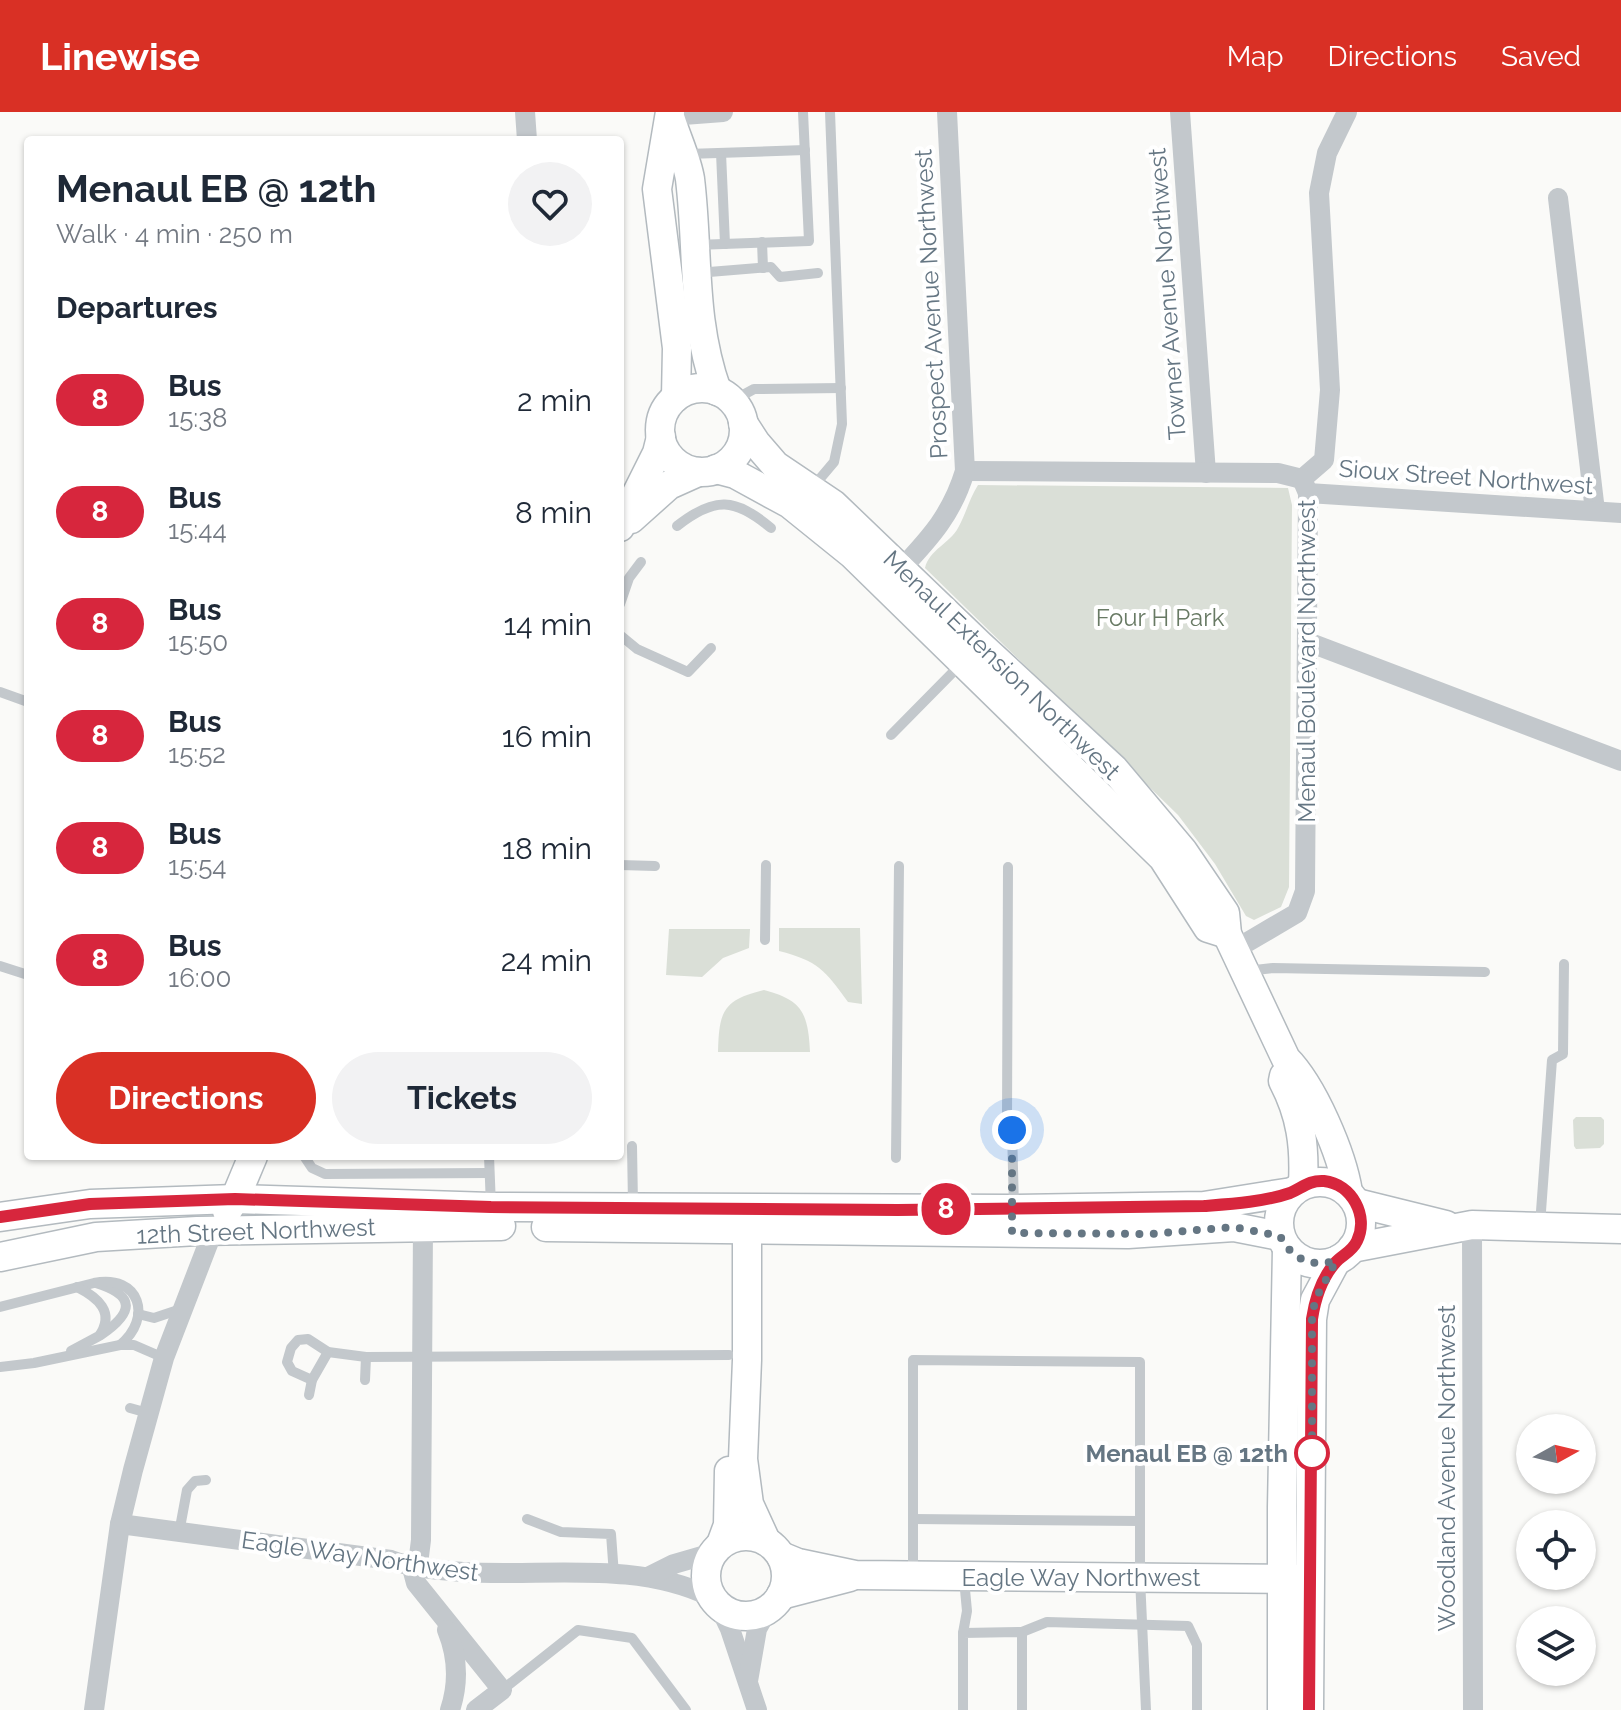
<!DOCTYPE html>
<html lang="en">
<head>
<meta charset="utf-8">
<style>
  :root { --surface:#fff; --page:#f2f2f3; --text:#1f2937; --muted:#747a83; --accent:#d93025 }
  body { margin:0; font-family:Raleway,sans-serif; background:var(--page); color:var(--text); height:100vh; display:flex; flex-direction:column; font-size:30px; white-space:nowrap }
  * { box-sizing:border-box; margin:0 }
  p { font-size:26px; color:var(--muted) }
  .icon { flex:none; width:44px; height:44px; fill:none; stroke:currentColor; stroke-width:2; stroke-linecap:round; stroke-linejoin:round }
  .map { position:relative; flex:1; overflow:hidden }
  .panel { position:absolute; left:24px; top:24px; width:600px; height:1024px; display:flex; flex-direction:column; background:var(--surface); border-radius:8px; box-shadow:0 2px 6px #0004 }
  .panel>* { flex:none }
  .badge { padding:0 16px; border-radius:26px; font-size:28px; line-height:52px }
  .needle { width:52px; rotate:82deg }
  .controls { position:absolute; left:1516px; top:1302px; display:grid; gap:16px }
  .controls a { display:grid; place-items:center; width:80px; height:80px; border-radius:50%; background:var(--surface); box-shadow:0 2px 6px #0004; font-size:40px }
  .you { position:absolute; width:40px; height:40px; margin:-20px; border:6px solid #fff; border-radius:50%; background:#1a73e8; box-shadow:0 0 0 12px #1a73e833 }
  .map>.badge { position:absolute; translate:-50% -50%; box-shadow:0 0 0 4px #fff }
  h2 { padding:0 32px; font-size:30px; line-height:72px }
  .round { display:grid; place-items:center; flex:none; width:84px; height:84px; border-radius:42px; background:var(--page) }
  .headline { display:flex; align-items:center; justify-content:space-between; height:136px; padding:0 32px }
  h1 { font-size:38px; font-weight:700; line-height:60px }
  .action { display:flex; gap:16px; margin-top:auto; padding:16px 32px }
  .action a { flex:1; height:92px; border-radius:48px; background:var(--accent); color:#fff; font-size:32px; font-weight:700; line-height:92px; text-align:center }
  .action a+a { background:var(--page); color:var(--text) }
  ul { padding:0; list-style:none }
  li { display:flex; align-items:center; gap:24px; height:112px; padding:0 32px }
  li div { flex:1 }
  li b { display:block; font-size:30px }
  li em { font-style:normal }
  li .badge { min-width:88px; font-weight:700; text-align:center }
  header { display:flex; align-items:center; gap:48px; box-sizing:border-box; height:112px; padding:0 40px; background:var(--accent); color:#fff }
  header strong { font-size:38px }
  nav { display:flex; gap:44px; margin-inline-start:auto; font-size:28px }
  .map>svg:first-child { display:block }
  .green { fill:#dadfd7 }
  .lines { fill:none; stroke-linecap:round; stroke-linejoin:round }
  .secondary-casing { stroke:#b3babf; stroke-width:31 }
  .lane { stroke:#c3c8cc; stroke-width:10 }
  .street { stroke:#c3c8cc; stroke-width:20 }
  .secondary { stroke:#fff; stroke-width:28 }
  .line-casing { stroke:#fff; stroke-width:18 }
  .line { stroke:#d7263d; stroke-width:12 }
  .walk { stroke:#657683; stroke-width:8; stroke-dasharray:0 14.4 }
  .stop-dot { fill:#fff; stroke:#d7263d; stroke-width:4 }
  .labels { text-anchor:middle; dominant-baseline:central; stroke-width:8; stroke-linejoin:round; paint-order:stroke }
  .street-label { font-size:24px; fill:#657683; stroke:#fff }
  .park-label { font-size:24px; fill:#687a64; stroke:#fff }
  .stop-label { font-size:24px; font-weight:bold; fill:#657683; stroke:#fff; text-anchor:end }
</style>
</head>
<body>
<header>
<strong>Linewise</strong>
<nav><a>Map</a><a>Directions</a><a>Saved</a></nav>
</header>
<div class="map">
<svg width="1621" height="1598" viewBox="0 0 1621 1598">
  <rect width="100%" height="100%" fill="#fafaf8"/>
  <g class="green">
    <path d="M978,373L1288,376L1292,393L1289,775L1281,795L1254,808L1246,804L1215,752L1178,703L925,456C929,438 950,431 958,416C966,402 969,387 978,373Z"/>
    <path d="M779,816H860L862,892L848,890C825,858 818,849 779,839Z"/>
    <path d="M669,817H750L749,836L723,846L702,865L666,863Z"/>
    <path d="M764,878C803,888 808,902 810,940H718C719,899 723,888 764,878Z"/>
    <path d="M1576,1005H1601L1604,1008V1032L1600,1036L1576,1037L1574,1034L1573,1008Z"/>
  </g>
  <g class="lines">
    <defs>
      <g id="secondary">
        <path d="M670,0L657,77L677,236L676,285"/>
        <path d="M671,8C677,27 687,48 690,67C699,141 691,206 717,279"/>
        <circle cx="702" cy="318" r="42"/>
        <path d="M743,311L756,331L775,353L833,392L980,533L1114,657L1183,739L1225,801L1227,822L1286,947C1313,974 1342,1042 1348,1080"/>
        <path d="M716,357L735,362L790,392L852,442L1163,746L1208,816L1227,822"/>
        <path d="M631,407L669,373L698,360"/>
        <path d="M620,415L657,341L661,325"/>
        <path d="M1284,964L1283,969C1301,1003 1305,1034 1303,1072"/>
        <circle cx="1320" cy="1111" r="41"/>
        <path d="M1357,1091L1446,1113"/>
        <path d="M227,1099L235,1087L253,1044"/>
        <path d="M738,1100L747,1116V1248L743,1347L749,1392L766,1429"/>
        <path d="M0,1105L90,1092L235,1087L491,1095L1014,1097L1204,1094L1292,1080"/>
        <path d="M546,1115L1128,1122L1234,1115L1280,1124"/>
        <path d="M1352,1136L1472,1113L1621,1117"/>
        <path d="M0,1145L96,1125L197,1119L501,1114"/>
        <circle cx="746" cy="1464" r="40"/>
        <path d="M721,1432L728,1413L729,1359"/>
        <path d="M781,1444L798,1451L855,1463L1308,1467"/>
        <path d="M781,1483L850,1465"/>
        <path d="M1282,1598V1395L1287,1136"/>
        <path d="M1309,1598L1312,1207L1315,1188L1336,1149"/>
      </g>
    </defs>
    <use href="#secondary" class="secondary-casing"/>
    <g class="lane">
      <path d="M721,41L725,132"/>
      <path d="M687,42L805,38"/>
      <path d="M762,130L763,156"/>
      <path d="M696,133L809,129L803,0"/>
      <path d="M697,161L771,155L780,165L818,161"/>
      <path d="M732,289L754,277L841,276"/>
      <path d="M812,376L834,350L842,312L830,0"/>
      <path d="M677,414C715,384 735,386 771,416"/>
      <path d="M620,492L629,466L641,450"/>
      <path d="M620,523L637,537L688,560L711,536"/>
      <path d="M0,580L28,590"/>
      <path d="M891,623L961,552"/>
      <path d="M620,753L655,754"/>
      <path d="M1008,755L1007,1009L1012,1018L1014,1096"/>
      <path d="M765,828L766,753"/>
      <path d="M0,854L28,863"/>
      <path d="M1246,859L1273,856L1485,860"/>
      <path d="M632,1034L633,1092"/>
      <path d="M304,1044L312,1056L325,1062L489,1061"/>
      <path d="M489,1044L491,1094"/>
      <path d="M896,1046L899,754"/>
      <path d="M1540,1113L1552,948L1563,942L1564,852"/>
      <path d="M96,1171C137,1184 133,1201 101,1223"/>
      <path d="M0,1195L94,1171C140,1162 153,1206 120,1233"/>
      <path d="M138,1202L154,1206L181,1197"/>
      <path d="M71,1239L99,1224C116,1200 97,1185 77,1175"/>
      <path d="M0,1255L34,1251L120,1233H134L164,1246"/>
      <path d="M312,1268L292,1259L287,1250L291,1236L298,1228L308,1227L328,1240L366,1245L729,1243"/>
      <path d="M365,1268L366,1245"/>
      <path d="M309,1283L312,1268L328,1240"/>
      <path d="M130,1296L148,1301"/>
      <path d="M527,1407L561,1420L611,1422L614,1463"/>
      <path d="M913,1407L1140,1409"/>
      <path d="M179,1421L187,1378L195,1369L206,1368"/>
      <path d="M913,1462V1248L1140,1250V1466L1146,1598"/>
      <path d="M1022,1520L1047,1510L1188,1514L1197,1533V1598"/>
      <path d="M963,1521L967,1499L964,1467"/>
      <path d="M502,1578L578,1518L632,1526L686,1598"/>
      <path d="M963,1598V1521L1022,1520V1598"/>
    </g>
    <g class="street">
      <path d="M525,0L527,28"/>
      <path d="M1180,0L1206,361"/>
      <path d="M670,4L723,0"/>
      <path d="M1558,86L1595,399"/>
      <path d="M965,359L1278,361L1302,367"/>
      <path d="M1302,367L1324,348L1330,278L1319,81L1327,41L1347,0"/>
      <path d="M1308,381L1621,401"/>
      <path d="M901,457C931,425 952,402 965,359L947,0"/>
      <path d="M1308,530L1621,649"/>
      <path d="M1234,838L1297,801L1305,779L1308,381L1302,367"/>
      <path d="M1472,1113L1473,1598"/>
      <path d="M423,1115L421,1428L419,1444L412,1456L416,1471L502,1578L476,1598"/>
      <path d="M120,1412L391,1448C415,1457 437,1458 463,1460C545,1465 636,1448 711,1485"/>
      <path d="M650,1464L674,1452L712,1441"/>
      <path d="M719,1494L730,1517L757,1598"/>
      <path d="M447,1518C458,1545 459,1571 450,1598"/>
      <path d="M748,1569L757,1517L767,1499"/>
      <path d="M94,1598L120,1412L133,1358L164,1246L213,1119"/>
    </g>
    <use href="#secondary" class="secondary"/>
  </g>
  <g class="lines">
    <defs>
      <path id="line" d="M0,1105L90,1092L235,1087L491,1095L898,1098L1204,1094C1231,1092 1264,1090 1290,1081C1302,1076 1309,1068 1324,1069C1352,1072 1369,1104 1357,1129C1352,1140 1342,1143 1335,1151C1322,1166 1315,1187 1312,1207L1309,1598"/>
    </defs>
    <use href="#line" class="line-casing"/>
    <use href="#line" class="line"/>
    <path class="walk" d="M1012,1018V1121L1150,1122L1234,1115L1280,1124C1293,1148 1310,1155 1336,1149L1315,1188L1312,1207V1341"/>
  </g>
  <circle class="stop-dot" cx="1312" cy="1341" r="16"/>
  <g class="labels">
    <g class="street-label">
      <text transform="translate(1167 182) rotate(-94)">Towner Avenue Northwest</text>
      <text transform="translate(931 192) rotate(-93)">Prospect Avenue Northwest</text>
      <text transform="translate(1466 365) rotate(4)">Sioux Street Northwest</text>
      <text transform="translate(1306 549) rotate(-90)">Menaul Boulevard Northwest</text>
      <text transform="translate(1002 553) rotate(44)">Menaul Extension Northwest</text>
      <text transform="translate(256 1119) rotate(-2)">12th Street Northwest</text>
      <text transform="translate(1446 1356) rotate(-90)">Woodland Avenue Northwest</text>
      <text transform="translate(360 1444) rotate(8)">Eagle Way Northwest</text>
      <text x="1081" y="1465">Eagle Way Northwest</text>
    </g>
    <g class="park-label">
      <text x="1160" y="505">Four H Park</text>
    </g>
    <g class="stop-label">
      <text x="1288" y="1341">Menaul EB @ 12th</text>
    </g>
  </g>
</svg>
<div class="controls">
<a><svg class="needle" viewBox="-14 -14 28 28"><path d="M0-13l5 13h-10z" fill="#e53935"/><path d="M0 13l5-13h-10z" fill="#747a83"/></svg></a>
<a><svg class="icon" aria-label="locate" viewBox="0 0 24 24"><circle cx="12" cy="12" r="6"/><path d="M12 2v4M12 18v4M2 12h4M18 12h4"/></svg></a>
<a><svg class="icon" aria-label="layers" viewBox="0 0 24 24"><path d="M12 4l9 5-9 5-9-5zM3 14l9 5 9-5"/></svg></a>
</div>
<div class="you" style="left:1012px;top:1018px"></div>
<b class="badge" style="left:946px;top:1097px;background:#d7263d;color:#fff">8</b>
<section class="panel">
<div class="headline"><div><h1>Menaul EB @ 12th</h1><p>Walk · 4 min · 250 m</p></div><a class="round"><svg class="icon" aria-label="heart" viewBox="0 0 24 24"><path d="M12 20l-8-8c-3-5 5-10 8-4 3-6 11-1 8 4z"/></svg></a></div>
<h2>Departures</h2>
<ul>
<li><span class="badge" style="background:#d7263d;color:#fff">8</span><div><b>Bus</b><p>15:38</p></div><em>2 min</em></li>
<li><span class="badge" style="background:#d7263d;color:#fff">8</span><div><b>Bus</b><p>15:44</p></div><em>8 min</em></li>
<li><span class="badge" style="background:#d7263d;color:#fff">8</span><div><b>Bus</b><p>15:50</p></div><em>14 min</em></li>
<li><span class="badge" style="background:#d7263d;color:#fff">8</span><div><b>Bus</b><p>15:52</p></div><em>16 min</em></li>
<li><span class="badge" style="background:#d7263d;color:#fff">8</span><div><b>Bus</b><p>15:54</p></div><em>18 min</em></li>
<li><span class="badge" style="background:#d7263d;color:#fff">8</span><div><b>Bus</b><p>16:00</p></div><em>24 min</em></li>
</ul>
<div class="action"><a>Directions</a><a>Tickets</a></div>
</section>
</div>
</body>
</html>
